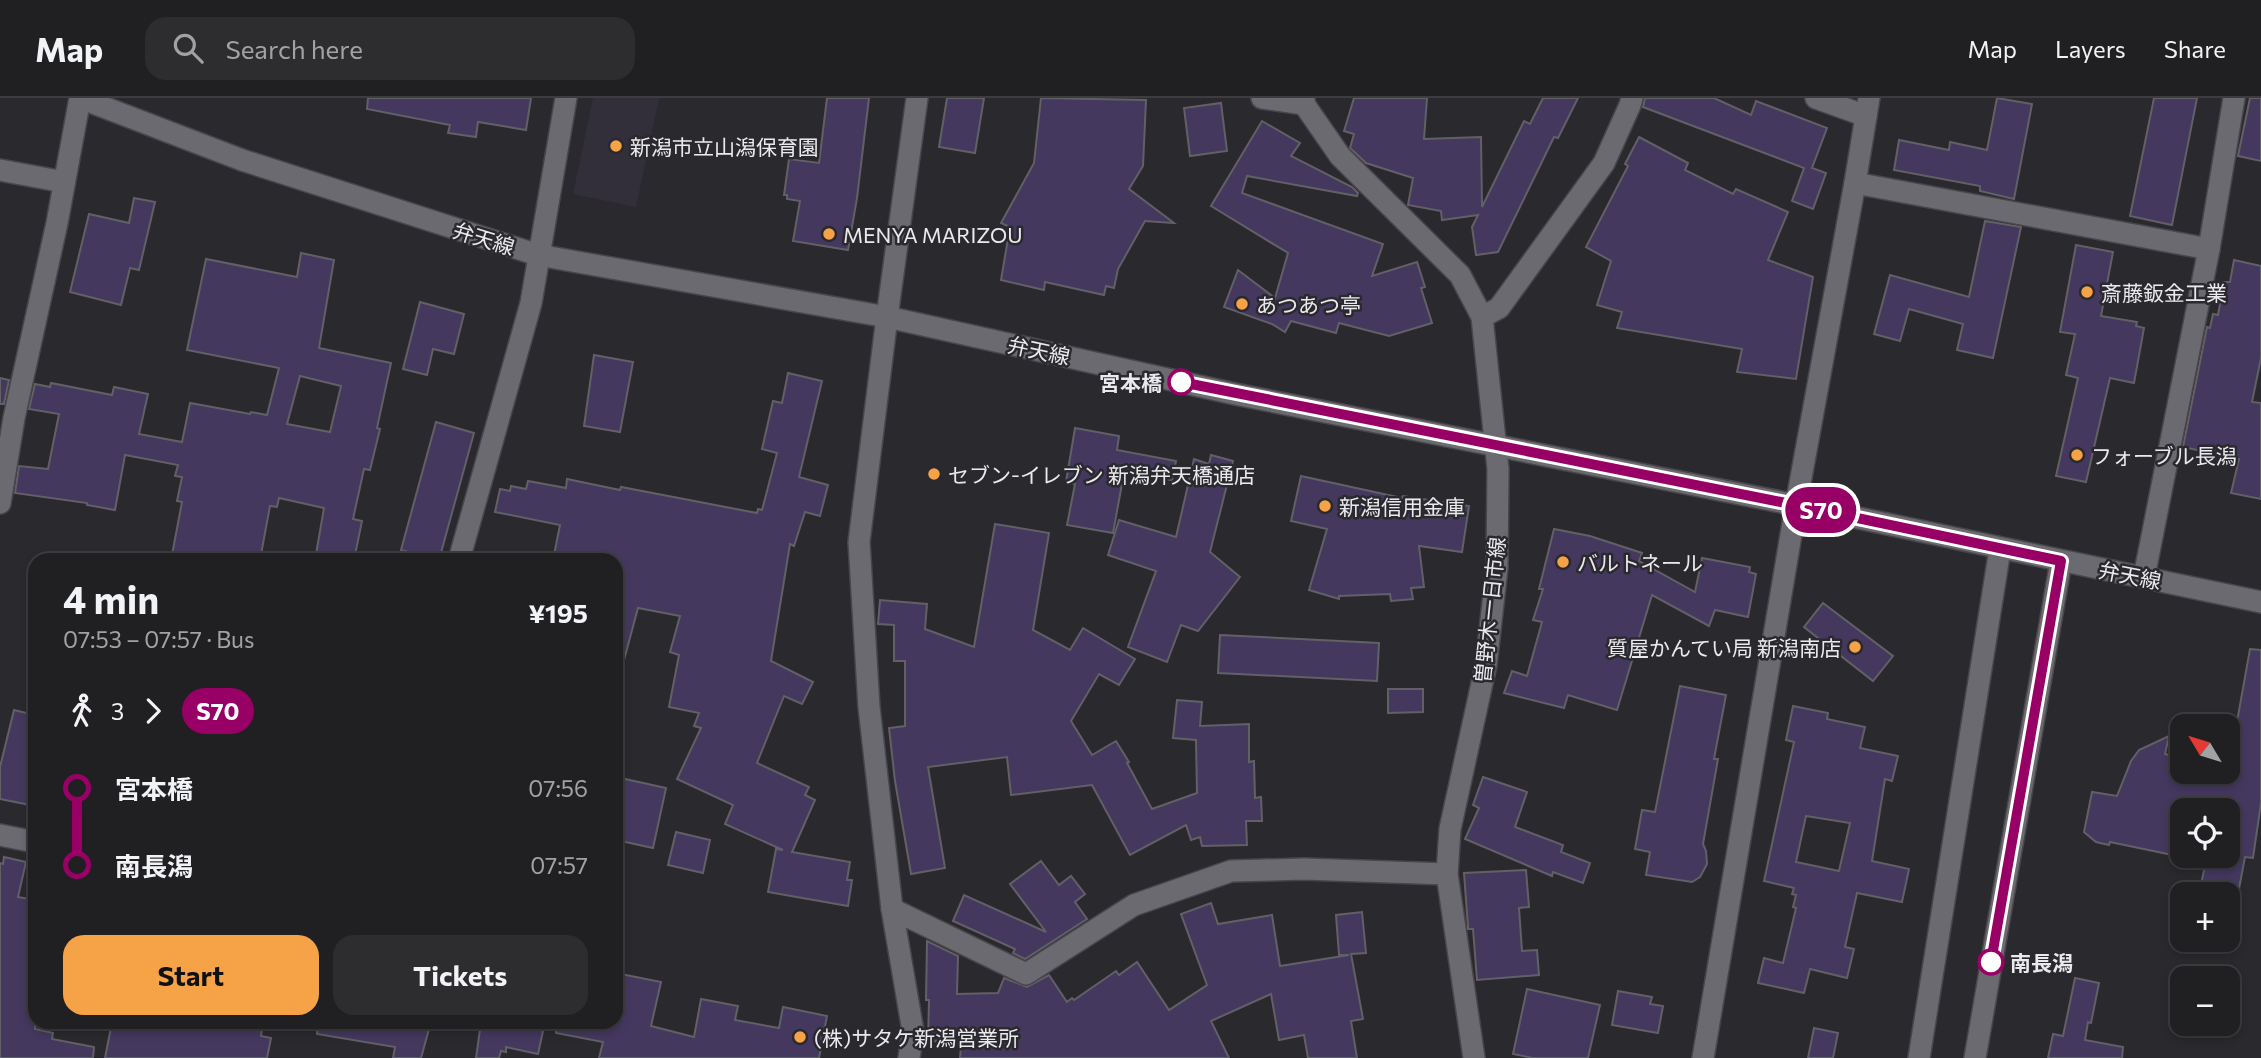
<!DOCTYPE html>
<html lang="en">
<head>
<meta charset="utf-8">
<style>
  :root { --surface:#201f22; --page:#2d2c2f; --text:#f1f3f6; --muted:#a2a2a5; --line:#3d3d40; --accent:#f6a247 }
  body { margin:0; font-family:Commissioner,"Noto Sans JP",sans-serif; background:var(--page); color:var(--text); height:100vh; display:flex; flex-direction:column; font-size:26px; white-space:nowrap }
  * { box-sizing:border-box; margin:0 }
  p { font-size:23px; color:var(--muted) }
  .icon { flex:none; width:38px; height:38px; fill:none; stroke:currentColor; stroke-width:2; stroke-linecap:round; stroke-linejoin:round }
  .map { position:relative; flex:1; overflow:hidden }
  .panel { position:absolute; left:28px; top:455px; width:595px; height:476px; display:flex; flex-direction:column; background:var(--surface); border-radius:21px; box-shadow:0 4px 10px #0003,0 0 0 2px var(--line) }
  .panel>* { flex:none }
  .badge { padding:0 14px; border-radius:23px; font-size:24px; line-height:46px }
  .needle { width:46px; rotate:308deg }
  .tools { position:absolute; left:2170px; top:616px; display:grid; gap:14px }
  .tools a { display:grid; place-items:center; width:70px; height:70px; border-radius:14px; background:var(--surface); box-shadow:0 4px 10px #0003,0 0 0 2px var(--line); font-size:35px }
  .map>.badge { position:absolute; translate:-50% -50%; box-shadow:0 0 0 4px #fff }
  .legs { display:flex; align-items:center; gap:10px; height:77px; padding:0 35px; font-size:23px }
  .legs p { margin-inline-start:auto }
  .summary { display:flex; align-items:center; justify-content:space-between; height:119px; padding:0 35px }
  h1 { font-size:38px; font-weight:700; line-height:52px }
  .primary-button { display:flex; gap:14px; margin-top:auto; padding:14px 35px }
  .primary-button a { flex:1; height:80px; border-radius:21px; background:var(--accent); color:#111; font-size:28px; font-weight:700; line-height:80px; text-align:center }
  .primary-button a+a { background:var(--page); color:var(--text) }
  ul { padding:0 35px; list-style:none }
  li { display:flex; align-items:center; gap:24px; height:77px; font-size:26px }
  li i { display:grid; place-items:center; width:10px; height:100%; margin:0 9px; background:currentColor }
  li i::after { content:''; width:18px; height:18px; margin:-9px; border:5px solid; border-radius:50%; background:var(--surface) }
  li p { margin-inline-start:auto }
  li:first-child i { background:linear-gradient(#0000 50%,currentColor 0) }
  li:last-child i { background:linear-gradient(currentColor 50%,#0000 0) }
  header { display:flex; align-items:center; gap:42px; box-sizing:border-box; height:98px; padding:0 35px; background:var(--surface); border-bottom:2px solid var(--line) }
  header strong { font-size:33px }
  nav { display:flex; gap:38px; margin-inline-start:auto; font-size:24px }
  .search { width:490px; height:63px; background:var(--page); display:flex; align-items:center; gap:18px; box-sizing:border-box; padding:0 24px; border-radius:21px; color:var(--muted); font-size:26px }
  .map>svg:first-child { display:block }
  .built { fill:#322f3b }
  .building { fill:#44385e; stroke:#626067; stroke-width:2; fill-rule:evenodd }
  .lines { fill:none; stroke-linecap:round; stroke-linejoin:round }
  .minor-casing { stroke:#47464a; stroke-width:24 }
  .tertiary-casing { stroke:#47464a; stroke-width:24 }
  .secondary-casing { stroke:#47464a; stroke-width:24 }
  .minor { stroke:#6c6a71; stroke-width:21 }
  .tertiary { stroke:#6c6a71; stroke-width:21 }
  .secondary { stroke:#6c6a71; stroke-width:21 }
  .line-1-casing { stroke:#fff; stroke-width:16 }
  .line-1 { stroke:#906; stroke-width:10 }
  .poi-dot { fill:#f6a247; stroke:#2a292e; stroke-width:2.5 }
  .stop-1-dot { fill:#fff; stroke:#906; stroke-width:3.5 }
  .labels { text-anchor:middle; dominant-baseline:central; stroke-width:5; stroke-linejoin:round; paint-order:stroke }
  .poi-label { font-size:21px; fill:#eae9ed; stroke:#2a292e; text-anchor:start }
  .street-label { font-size:21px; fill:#eae9ed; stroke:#2a292e }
  .stop-label { font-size:21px; font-weight:bold; fill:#eae9ed; stroke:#2a292e; text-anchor:end }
</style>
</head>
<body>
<header>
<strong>Map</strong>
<div class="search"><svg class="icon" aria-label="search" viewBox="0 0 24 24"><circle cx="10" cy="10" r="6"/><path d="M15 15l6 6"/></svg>Search here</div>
<nav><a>Map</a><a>Layers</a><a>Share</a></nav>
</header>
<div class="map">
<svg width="2261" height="960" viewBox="0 0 2261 960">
  <rect width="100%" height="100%" fill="#2a292e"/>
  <path class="built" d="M593,0H659L636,109L573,96Z"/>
  <g class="building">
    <path d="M368,0H531L526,32L478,24L476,39L448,35L450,27L367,11Z"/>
    <path d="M827,0H869L857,100L848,152L793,143L800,103L787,101V97H784L789,61L819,65Z"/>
    <path d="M947,0H984L975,55L939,49Z"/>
    <path d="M1041,0L1146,2L1143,68L1129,91L1174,125L1145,123L1118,171L1114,190L1106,188L1104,197L1045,184L1044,192L1001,182L1010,129L1001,125L1034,65Z"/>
    <path d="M1354,0H1427L1424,41L1481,39L1482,109L1524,23L1530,26L1543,0H1578L1558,40L1554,39L1498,154L1476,157L1472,129L1478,117L1442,122L1441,113L1408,107L1413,80L1366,65L1350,50L1354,36L1344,33Z"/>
    <path d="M1645,0H1714L1751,17L1756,3L1827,30L1812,70L1826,75L1813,111L1792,103L1804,70L1643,9Z"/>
    <path d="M1997,0L2032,6L2014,101L1980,93V88L1894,72L1899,42L1949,52L1950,44L1987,52Z"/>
    <path d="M2154,0H2197L2172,127L2130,118Z"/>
    <path d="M2250,0H2261V63L2238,58Z"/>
    <path d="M1221,5L1227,53L1190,58L1184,10Z"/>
    <path d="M1262,23L1300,45L1291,58L1352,89L1358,95L1357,98L1247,78L1242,95L1383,146L1372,178L1417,164L1425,189L1421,190L1432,225L1389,238L1339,225L1336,235L1291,223L1285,234L1272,226L1224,209L1238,172L1275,200L1288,155L1211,108Z"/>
    <path d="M1639,39L1688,65L1685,72L1733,96L1736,91L1788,114L1768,162L1813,179L1796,281L1737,274L1742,251L1617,230L1622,214L1597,207L1611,163L1586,149L1628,68L1625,66Z"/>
    <path d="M134,100L155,104L139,172L130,170L121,207L70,194L89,116L129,125Z"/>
    <path d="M1985,123L2021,129L1993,260L1957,252L1963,226L1909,211L1900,243L1874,236L1890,177L1969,199Z"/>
    <path d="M2076,147L2113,154L2101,218L2137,224L2136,228L2144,230L2134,285L2110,280L2086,384L2056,378L2078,280L2066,277L2075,236L2060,234Z"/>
    <path d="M301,155L334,162L319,250L391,265L377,330L380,331L370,372L364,371L353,421L362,423L354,462H315L324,410L279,400L277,409L270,408L260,462H171L182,404L177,403L182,379L175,378L178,367L125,357L115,412L87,407V405L15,395L19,368L48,371L59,316L29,311L35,286L50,289L51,285L112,297L114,289L148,296L139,336L182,344L190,305L250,316L251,314L267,317L279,270L187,252L206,161L297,179ZM300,278L341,288L330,334L287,326Z"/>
    <path d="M2234,162L2261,168V260L2252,304L2261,305V401L2231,395L2239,361L2183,349L2207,229L2210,230L2213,216L2218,217L2224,184H2230Z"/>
    <path d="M420,204L464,216L454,256L433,251L427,277L403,271Z"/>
    <path d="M594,257L633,264L620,334L584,328Z"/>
    <path d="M788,275L822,283L799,379L828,387L820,418L805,414L794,448L790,446L771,563L813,584L802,606L784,598L757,665L809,689L805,697L815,702L792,754L850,764L847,782H852L848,808L768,794L776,751L783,752L725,726L733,707L677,681L701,630L694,628L699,615L669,609L679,557L670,554L680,518L638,510L623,566L616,565V462H553L560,427L495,414L500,391L510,393L511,388L526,391L528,383L566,390L567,381L620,392L621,389L757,415L758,411L762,412L777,355L762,351L773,303L782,305Z"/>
    <path d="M0,280L9,282L4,306H0Z"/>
    <path d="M436,324L474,335L439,462L401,452Z"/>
    <path d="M1075,330L1119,338L1117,352L1176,363L1172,382L1124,375L1113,435L1067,427L1075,386L1066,384Z"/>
    <path d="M1211,357L1233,363L1210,454L1240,479L1198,533L1181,527L1167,564L1128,549L1156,473L1108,457L1119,422L1176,439L1194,361L1209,366Z"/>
    <path d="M1301,378L1402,400L1403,398L1469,408L1462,454L1419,448L1424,489L1411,490L1413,501L1391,503L1390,496L1339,498V501L1309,492L1327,431L1291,423Z"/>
    <path d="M995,426L1049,435L1033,532L1070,552L1083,530L1135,561L1119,587L1099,576L1071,623L1092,657L1116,643L1129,664L1127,665L1152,711L1197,695L1196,642L1173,640L1177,602L1202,604L1200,628L1249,626V664L1254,663L1255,700L1261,699L1262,723H1246L1247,747L1202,748L1200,739L1191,742L1186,727L1130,757L1092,687L1011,697L1007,659L928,669L945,770L911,776L895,683L889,630L905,628V563H894V527L878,526L880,502L927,506L925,531L974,549Z"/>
    <path d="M1554,431L1590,438L1642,455L1639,463L1695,494L1702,460L1750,469L1749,474L1756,476L1748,519L1715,512L1709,528L1652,497L1617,612L1568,597L1564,610L1504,595L1512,573L1527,578L1542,524L1533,522L1543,491H1539Z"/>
    <path d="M1823,505L1893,558L1873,583L1804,529Z"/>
    <path d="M1220,537L1379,545L1377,583L1218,575Z"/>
    <path d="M2250,551L2261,552V705L2253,760L2245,759L2238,796H2199L2207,758H2240L2228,755V712H2182V759L2110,744L2109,747L2096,744L2084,734L2092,694L2117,698L2131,663L2139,652L2169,638L2165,656L2182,660V674H2228Z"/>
    <path d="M1680,588L1726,597L1714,661H1718L1703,746L1706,753L1707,766L1700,779L1692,784L1646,777L1650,754L1635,751L1642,712L1655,714Z"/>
    <path d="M1388,591H1423V614L1388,615Z"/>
    <path d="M1793,608L1828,615L1827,621L1865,629L1860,650L1898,658L1892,683L1885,681L1872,763L1909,771L1902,804L1857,795L1845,849L1854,851L1847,880L1810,871L1804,895L1758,885L1764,860L1783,865L1796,810L1793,809L1796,797L1792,796L1794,790L1764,783L1794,644L1786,642ZM1806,718L1850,725L1839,773L1796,764Z"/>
    <path d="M14,612L35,617V708L0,701V669Z"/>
    <path d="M616,679L666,690L653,750L616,742Z"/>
    <path d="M1483,679L1527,694L1515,729L1563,747L1561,754L1590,765L1583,785L1553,774L1552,778L1465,741L1479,710L1473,707Z"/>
    <path d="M676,734L710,742L703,775L668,767Z"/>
    <path d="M4,759L26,764L18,799L35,802V931L53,935L52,941L94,949L93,960H0V765L3,766Z"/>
    <path d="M1041,763L1059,787L1071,778L1085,796L1075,804L1087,821L1025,861L1013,855L1015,851L953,823L964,797L1046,834L1010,786Z"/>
    <path d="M1526,772L1529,809L1519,810L1522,853L1537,852L1539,877L1477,882L1473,831H1468V829L1464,775Z"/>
    <path d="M1211,805L1218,826L1272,817L1280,868L1349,857H1339L1336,817L1362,814L1366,855L1351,856L1363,921L1351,923L1357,960H1308L1304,937L1279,942L1271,896L1211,923L1229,960H960L961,947H958V944L928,943L929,902H926L927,843L958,858L957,896L998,895L1004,880L1027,889L1049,877L1067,904L1072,900L1074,902L1116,873L1119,877L1137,864L1169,912L1207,887L1181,816Z"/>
    <path d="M616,875L661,884L651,928L694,939L701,901L738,908L735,922L779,930L783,909L827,918L819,960H599L603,944L556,935L557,924H616Z"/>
    <path d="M2075,880L2099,885L2091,925L2088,924L2085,942L2123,949L2122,960H2048L2053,936L2063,938Z"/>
    <path d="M1527,891L1600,907L1588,960H1533L1513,956Z"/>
    <path d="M1618,893L1652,899L1650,906L1663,908L1658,935L1612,927Z"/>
    <path d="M112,924H263L261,938L271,940L267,960H105Z"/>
    <path d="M318,924H431L421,960H393L395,949L317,936Z"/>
    <path d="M481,924H545L538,956L506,949V954L501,953L499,960H476Z"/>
    <path d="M1814,930L1838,935L1833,960H1808Z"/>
  </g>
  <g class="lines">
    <defs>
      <g id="minor">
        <path d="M1262,0L1304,6"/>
        <path d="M1816,0L1866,18"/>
        <path d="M0,72L64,84"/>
        <path d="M1855,85L2209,151"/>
        <path d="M887,219L859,444L869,609L892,811L1026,876L1134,807L1231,773L1304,771L1447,776"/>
        <path d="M1482,219L1499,210L1604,65L1630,7L1632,0"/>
        <path d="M0,405L14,320L57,125L80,0"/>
        <path d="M459,462L531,205L566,0"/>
        <path d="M2144,479L2209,151L2234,0"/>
        <path d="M0,737L35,744"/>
        <path d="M892,811L913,933L909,960"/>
      </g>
      <g id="tertiary">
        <path d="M80,0L242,62L538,157L887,219L1235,296L1796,407L2261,504"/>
        <path d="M887,219L917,0"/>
        <path d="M1703,960L1796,407L1855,85L1869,0"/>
      </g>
      <g id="secondary">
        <path d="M1304,0V6L1340,58L1460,177L1482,219L1498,371L1497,470L1486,567L1450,731L1447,776L1474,960"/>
        <path d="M1919,960L2000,451"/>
        <path d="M1975,960L2061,463"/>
      </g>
    </defs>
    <use href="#minor" class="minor-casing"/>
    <use href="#tertiary" class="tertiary-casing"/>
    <use href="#secondary" class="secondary-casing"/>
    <use href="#minor" class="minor"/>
    <use href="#tertiary" class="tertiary"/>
    <use href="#secondary" class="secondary"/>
  </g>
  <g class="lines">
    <defs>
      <path id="line-1" d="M1181,284L1796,407L2061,463L1991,864"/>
    </defs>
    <use href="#line-1" class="line-1-casing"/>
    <use href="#line-1" class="line-1"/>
  </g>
  <g class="poi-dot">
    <circle cx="616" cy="48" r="7"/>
    <circle cx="829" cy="136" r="7"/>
    <circle cx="2087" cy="194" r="7"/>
    <circle cx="1242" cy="206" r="7"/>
    <circle cx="2077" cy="357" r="7"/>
    <circle cx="934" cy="376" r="7"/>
    <circle cx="1325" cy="408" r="7"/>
    <circle cx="1563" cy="464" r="7"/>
    <circle cx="1855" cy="549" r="7"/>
    <circle cx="800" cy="939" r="7"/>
  </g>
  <g class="stop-1-dot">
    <circle cx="1181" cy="284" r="12"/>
    <circle cx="1991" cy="864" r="12"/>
  </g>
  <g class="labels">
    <g class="poi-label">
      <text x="630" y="48">新潟市立山潟保育園</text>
      <text x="843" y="136">MENYA MARIZOU</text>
      <text x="2101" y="194">斎藤鈑金工業</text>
      <text x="1256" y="206">あつあつ亭</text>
      <text x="2091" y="357">フォーブル長潟</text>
      <text x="948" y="376">セブン-イレブン 新潟弁天橋通店</text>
      <text x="1339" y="408">新潟信用金庫</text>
      <text x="1577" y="464">バルトネール</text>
      <text x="1841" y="549" text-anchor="end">質屋かんてい局 新潟南店</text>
      <text x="814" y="939">(株)サタケ新潟営業所</text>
    </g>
    <g class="street-label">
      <text transform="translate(484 140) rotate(17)">弁天線</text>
      <text transform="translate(1039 252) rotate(12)">弁天線</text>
      <text transform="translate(2130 477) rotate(11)">弁天線</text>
      <text transform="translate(1489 512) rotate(-84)">曽野木一日市線</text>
    </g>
    <g class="stop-label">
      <text x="1162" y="284">宮本橋</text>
      <text x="2010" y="864" text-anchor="start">南長潟</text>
    </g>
  </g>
</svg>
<div class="tools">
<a><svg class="needle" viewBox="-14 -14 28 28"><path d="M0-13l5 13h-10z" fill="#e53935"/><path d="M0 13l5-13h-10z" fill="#a2a2a5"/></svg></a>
<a><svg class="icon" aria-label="locate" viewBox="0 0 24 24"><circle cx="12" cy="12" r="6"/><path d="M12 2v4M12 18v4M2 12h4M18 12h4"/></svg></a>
<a>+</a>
<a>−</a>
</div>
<b class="badge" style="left:1821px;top:412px;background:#906;color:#fff">S70</b>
<section class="panel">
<div class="summary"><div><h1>4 min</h1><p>07:53 – 07:57 · Bus</p></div><b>¥195</b></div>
<div class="legs"><svg class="icon" aria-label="walk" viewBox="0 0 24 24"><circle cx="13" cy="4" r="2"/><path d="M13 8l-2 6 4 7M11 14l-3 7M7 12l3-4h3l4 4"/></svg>3<svg class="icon" aria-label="forward" viewBox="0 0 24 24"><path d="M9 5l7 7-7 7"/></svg><b class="badge" style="background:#906;color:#fff">S70</b></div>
<ul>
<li><i style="color:#906"></i><b>宮本橋</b><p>07:56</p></li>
<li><i style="color:#906"></i><b>南長潟</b><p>07:57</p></li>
</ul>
<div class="primary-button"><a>Start</a><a>Tickets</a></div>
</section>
</div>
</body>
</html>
